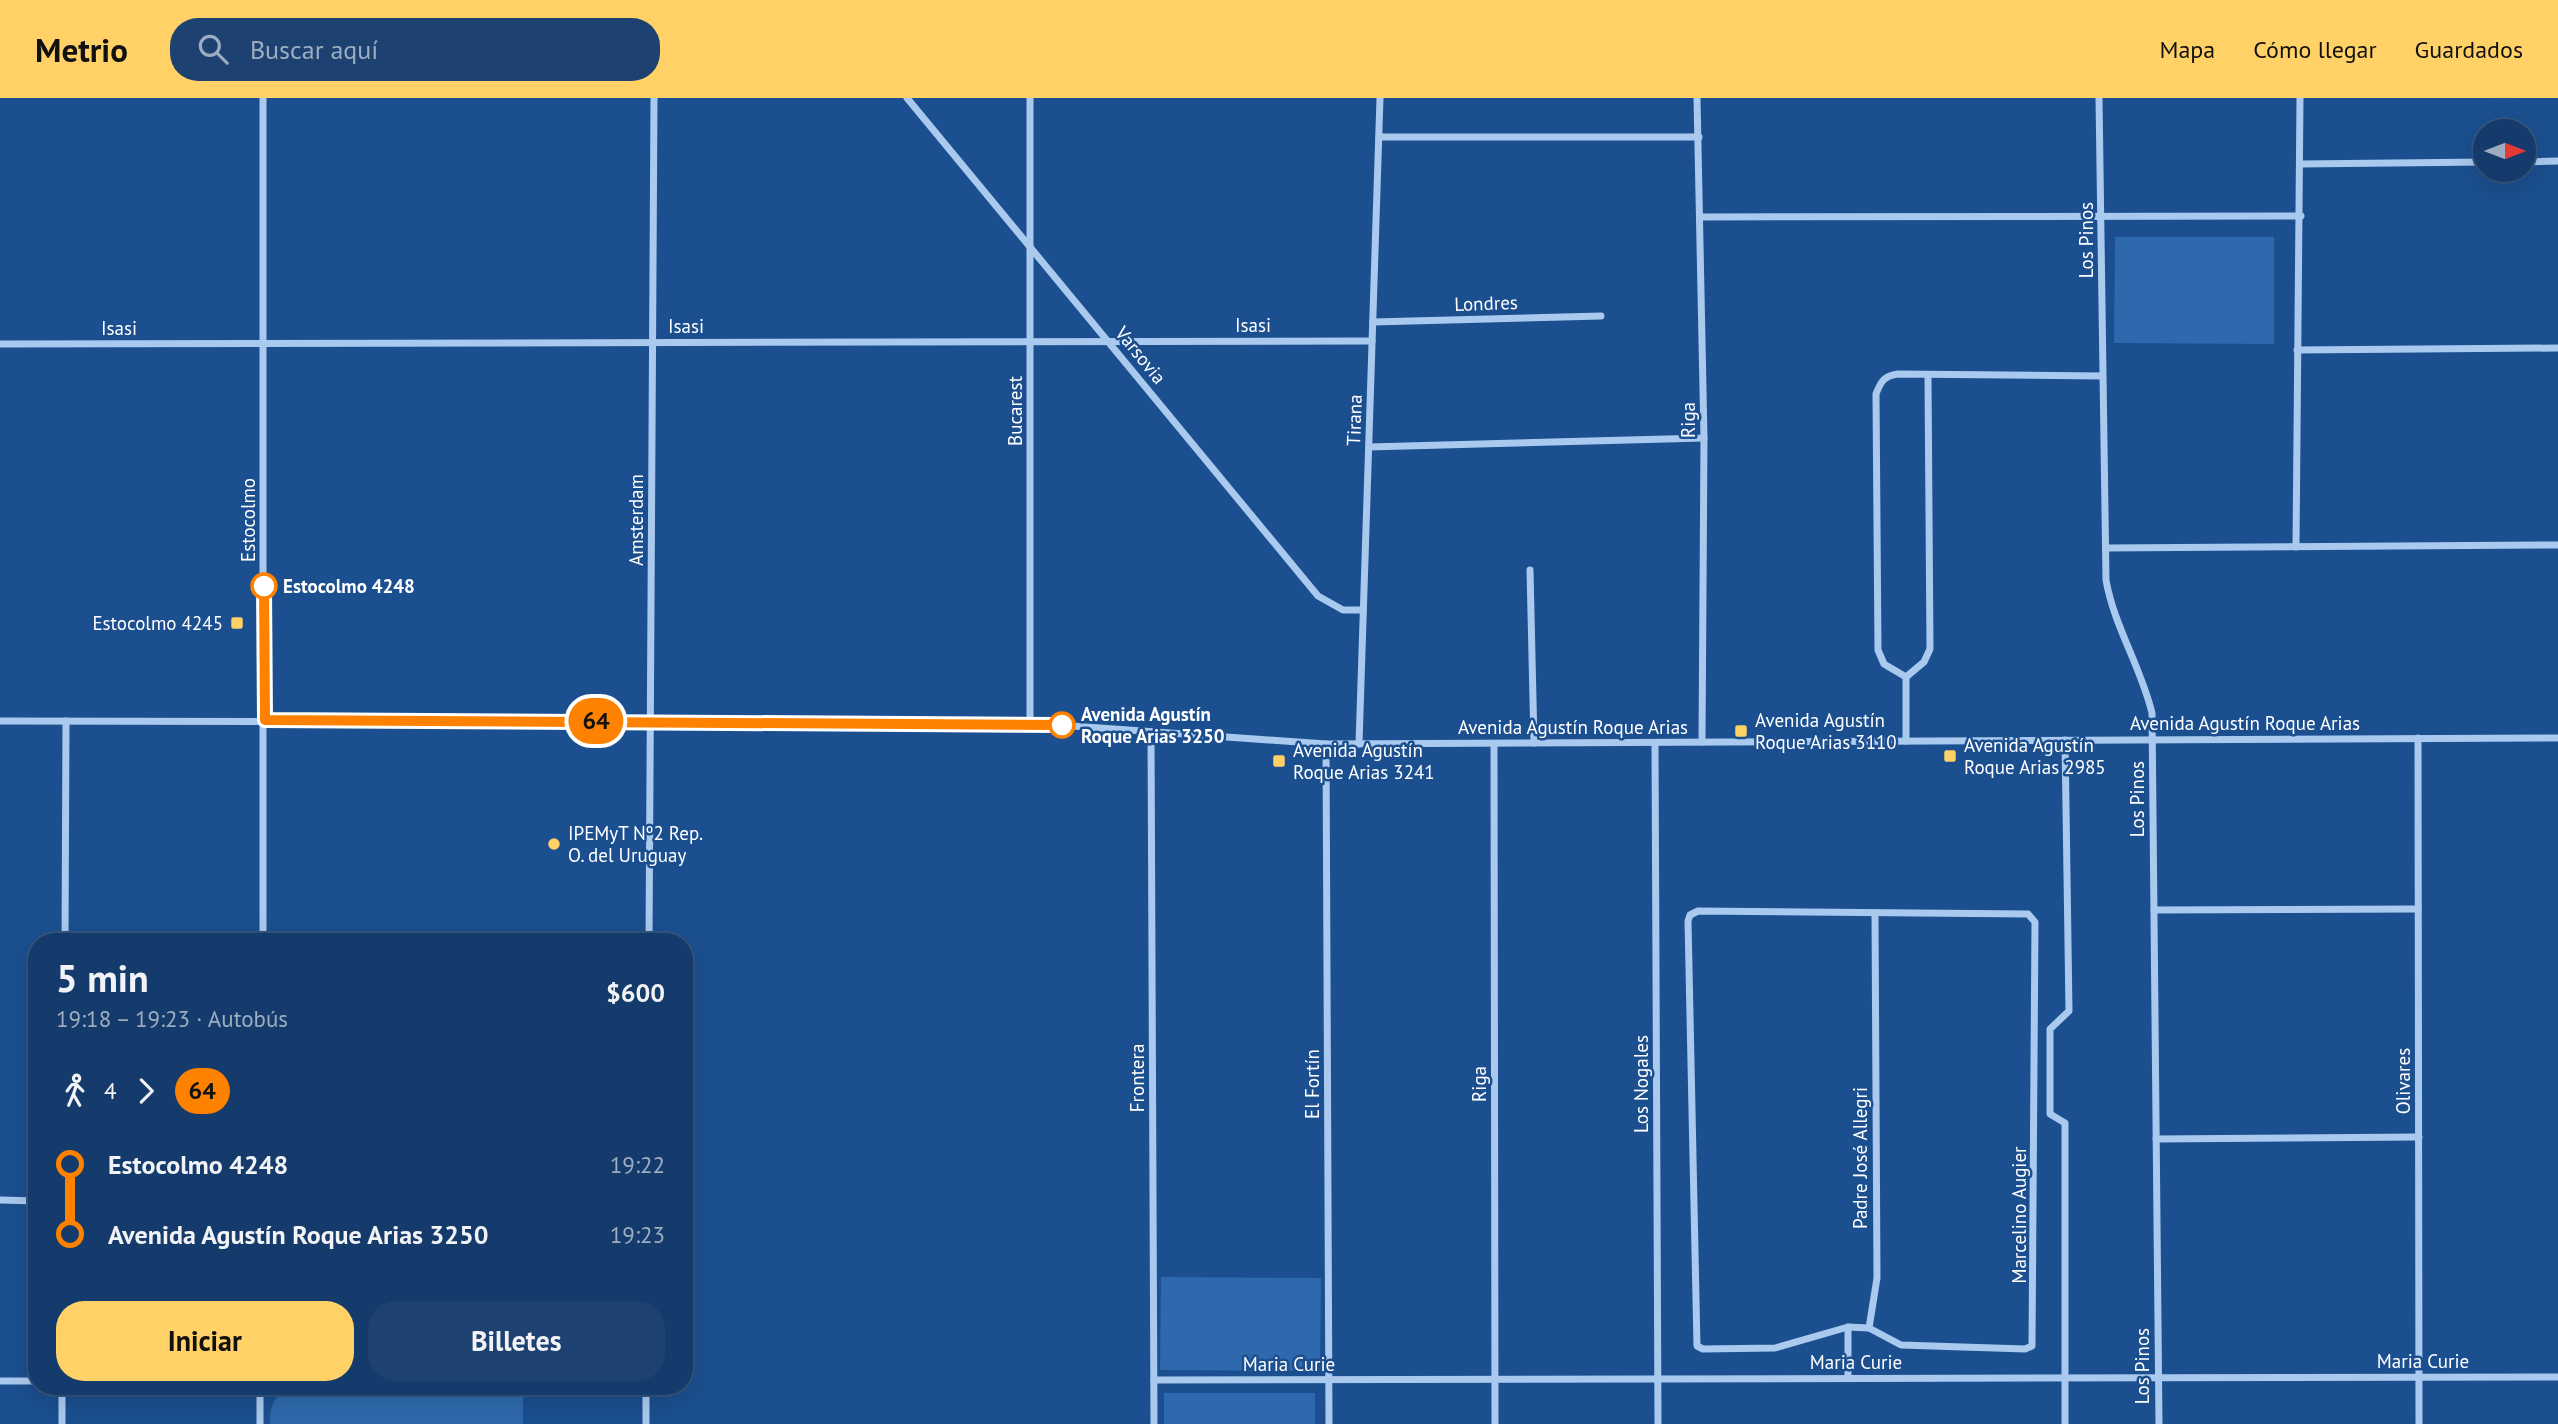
<!DOCTYPE html>
<html lang="es">
<head>
<meta charset="utf-8">
<style>
  :root { --surface:#143b6b; --page:#1d4271; --text:#f1f3f6; --muted:#9dadc1; --line:#33557e; --accent:#ffd166 }
  body { margin:0; font-family:"PT Sans",sans-serif; background:var(--page); color:var(--text); height:100vh; display:flex; flex-direction:column; font-size:26px; white-space:nowrap }
  * { box-sizing:border-box; margin:0 }
  p { font-size:23px; color:var(--muted) }
  .icon { flex:none; width:38px; height:38px; fill:none; stroke:currentColor; stroke-width:2; stroke-linecap:round; stroke-linejoin:round }
  .map { position:relative; flex:1; overflow:hidden }
  .drawer { position:absolute; left:28px; top:835px; width:665px; height:462px; display:flex; flex-direction:column; background:var(--surface); border-radius:28px; box-shadow:0 7px 28px #0002,0 0 0 2px var(--line) }
  .drawer>* { flex:none }
  .badge { padding:0 14px; border-radius:23px; font-size:24px; line-height:46px }
  .needle { width:46px; rotate:90deg }
  .tools { position:absolute; left:2473px; top:21px; display:grid; gap:14px }
  .tools a { display:grid; place-items:center; width:63px; height:63px; border-radius:50%; background:var(--surface); box-shadow:0 7px 28px #0002,0 0 0 2px var(--line); font-size:35px }
  .map>.badge { position:absolute; translate:-50% -50%; box-shadow:0 0 0 4px #fff }
  .legs { display:flex; align-items:center; gap:10px; height:77px; padding:0 28px; font-size:23px }
  .legs p { margin-inline-start:auto }
  .headline { display:flex; align-items:center; justify-content:space-between; height:119px; padding:0 28px }
  h1 { font-size:38px; font-weight:800; line-height:52px }
  .cta { display:flex; gap:14px; margin-top:auto; padding:14px 28px }
  .cta a { flex:1; height:80px; border-radius:28px; background:var(--accent); color:#111; font-size:28px; font-weight:800; line-height:80px; text-align:center }
  .cta a+a { background:var(--page); color:var(--text) }
  ul { padding:0 28px; list-style:none }
  li { display:flex; align-items:center; gap:24px; height:70px; font-size:26px }
  li i { display:grid; place-items:center; width:10px; height:100%; margin:0 9px; background:currentColor }
  li i::after { content:''; width:18px; height:18px; margin:-9px; border:5px solid; border-radius:50%; background:var(--surface) }
  li p { margin-inline-start:auto }
  li:first-child i { background:linear-gradient(#0000 50%,currentColor 0) }
  li:last-child i { background:linear-gradient(currentColor 50%,#0000 0) }
  header { display:flex; align-items:center; gap:42px; box-sizing:border-box; height:98px; padding:0 35px; background:var(--accent); color:#111 }
  header strong { font-size:33px }
  nav { display:flex; gap:38px; margin-inline-start:auto; font-size:24px }
  .search { width:490px; height:63px; background:var(--page); display:flex; align-items:center; gap:18px; box-sizing:border-box; padding:0 24px; border-radius:28px; color:var(--muted); font-size:26px }
  .map>svg:first-child { display:block }
  .green { fill:#2e69ad }
  .lines { fill:none; stroke-linecap:round; stroke-linejoin:round }
  .street { stroke:#a9c9ee; stroke-width:7 }
  .line-1-casing { stroke:#fff; stroke-width:16 }
  .line-1 { stroke:#ff8100; stroke-width:10 }
  .stop-1-dot { fill:#fff; stroke:#ff8100; stroke-width:3.5 }
  .poi-dot { fill:#ffd166; stroke:#1b4f8f; stroke-width:2.5 }
  .labels { text-anchor:middle; dominant-baseline:central; stroke-width:5; stroke-linejoin:round; paint-order:stroke }
  .street-label { font-size:19px; fill:#fff; stroke:#1b4f8f }
  .stop-label { font-size:19px; font-weight:bold; fill:#fff; stroke:#1b4f8f; text-anchor:start }
  .poi-label { font-size:19px; fill:#fff; stroke:#1b4f8f; text-anchor:start }
</style>
</head>
<body>
<header>
<strong>Metrio</strong>
<div class="search"><svg class="icon" aria-label="search" viewBox="0 0 24 24"><circle cx="10" cy="10" r="6"/><path d="M15 15l6 6"/></svg>Buscar aquí</div>
<nav><a>Mapa</a><a>Cómo llegar</a><a>Guardados</a></nav>
</header>
<div class="map">
<svg width="2558" height="1326" viewBox="0 0 2558 1326">
  <rect width="100%" height="100%" fill="#1b4f8f"/>
  <g class="green">
    <path d="M2115,139H2274V246L2114,245Z"/>
    <path d="M1161,1179L1321,1180L1320,1273L1160,1272Z"/>
    <path d="M288,1292L523,1293V1326H270C270,1309 272,1300 288,1292Z"/>
    <rect x="1164" y="1295" width="151" height="31"/>
  </g>
  <g class="lines">
    <g class="street">
      <path d="M907,0L1318,498L1343,512H1363"/>
      <path d="M1030,0V625"/>
      <path d="M1697,0L1704,340L1702,644"/>
      <path d="M2099,0L2106,482C2114,528 2141,569 2152,615L2159,1326"/>
      <path d="M1379,39H1699"/>
      <path d="M2524,64L2558,63"/>
      <path d="M2300,66L2485,64"/>
      <path d="M1702,119L2301,118"/>
      <path d="M1373,224L1601,218"/>
      <path d="M0,246L1372,243"/>
      <path d="M2297,252L2558,250"/>
      <path d="M1369,349L1704,340"/>
      <path d="M2296,449L2300,0"/>
      <path d="M2106,450L2558,447"/>
      <path d="M1530,472L1534,645"/>
      <path d="M1906,579L1884,566L1878,552L1876,296C1881,283 1884,278 1898,276L2102,278"/>
      <path d="M1906,579L1924,564L1930,551L1928,279"/>
      <path d="M1906,579V643"/>
      <path d="M0,623L1030,625L1326,646L2558,640"/>
      <path d="M1151,634L1154,1326"/>
      <path d="M2418,640L2419,1326"/>
      <path d="M2065,642L2069,913L2050,931V1016L2065,1025V1326"/>
      <path d="M1326,646L1329,1326"/>
      <path d="M1359,646L1380,0"/>
      <path d="M1494,646L1495,1326"/>
      <path d="M1655,646L1658,1326"/>
      <path d="M2154,812L2418,811"/>
      <path d="M65,844L66,623"/>
      <path d="M263,844V0"/>
      <path d="M649,844L654,0"/>
      <path d="M2156,1041L2419,1039"/>
      <path d="M0,1102L37,1103"/>
      <path d="M1848,1229L1775,1250L1703,1251L1697,1248L1688,823L1690,817L1698,813L2028,816L2035,824L2032,1248L2025,1251L1901,1247L1869,1230"/>
      <path d="M1848,1280V1229L1869,1230L1877,1180L1875,817"/>
      <path d="M1154,1282L2558,1279"/>
      <path d="M0,1283H37"/>
      <path d="M62,1326V1288"/>
      <path d="M260,1326V1288"/>
      <path d="M646,1326V1288"/>
    </g>
  </g>
  <g class="lines">
    <defs>
      <path id="line-1" d="M264,488L265,622L1062,627"/>
    </defs>
    <use href="#line-1" class="line-1-casing"/>
    <use href="#line-1" class="line-1"/>
  </g>
  <g class="stop-1-dot">
    <circle cx="264" cy="488" r="12"/>
    <circle cx="1062" cy="627" r="12"/>
  </g>
  <g class="poi-dot">
    <rect x="230" y="518" width="14" height="14" rx="3.5"/>
    <rect x="1734" y="626" width="14" height="14" rx="3.5"/>
    <rect x="1943" y="651" width="14" height="14" rx="3.5"/>
    <rect x="1272" y="656" width="14" height="14" rx="3.5"/>
    <circle cx="554" cy="746" r="7"/>
  </g>
  <g class="labels">
    <g class="street-label">
      <text transform="translate(2086 142) rotate(-90)">Los Pinos</text>
      <text transform="translate(1486 205) rotate(-2)">Londres</text>
      <text x="1253" y="227">Isasi</text>
      <text x="686" y="228">Isasi</text>
      <text x="119" y="230">Isasi</text>
      <text transform="translate(1141 257) rotate(51)">Varsovia</text>
      <text transform="translate(1015 313) rotate(-90)">Bucarest</text>
      <text transform="translate(1354 322) rotate(-88)">Tirana</text>
      <text transform="translate(1688 322) rotate(-90)">Riga</text>
      <text transform="translate(248 422) rotate(-90)">Estocolmo</text>
      <text transform="translate(636 422) rotate(-90)">Amsterdam</text>
      <text x="2245" y="625">Avenida Agustín Roque Arias</text>
      <text x="1573" y="629">Avenida Agustín Roque Arias</text>
      <text transform="translate(2137 701) rotate(-90)">Los Pinos</text>
      <text transform="translate(1137 980) rotate(-90)">Frontera</text>
      <text transform="translate(2403 983) rotate(-90)">Olivares</text>
      <text transform="translate(1312 986) rotate(-90)">El Fortín</text>
      <text transform="translate(1479 986) rotate(-90)">Riga</text>
      <text transform="translate(1641 986) rotate(-90)">Los Nogales</text>
      <text transform="translate(1860 1060) rotate(-90)">Padre José Allegri</text>
      <text transform="translate(2019 1117) rotate(-90)">Marcelino Augier</text>
      <text x="2423" y="1263">Maria Curie</text>
      <text x="1856" y="1264">Maria Curie</text>
      <text x="1289" y="1266">Maria Curie</text>
      <text transform="translate(2142 1268) rotate(-90)">Los Pinos</text>
    </g>
    <g class="stop-label">
      <text x="283" y="488">Estocolmo 4248</text>
      <text x="1081" y="616">Avenida Agustín<tspan x="1081" dy="22">Roque Arias 3250</tspan></text>
    </g>
    <g class="poi-label">
      <text x="223" y="525" text-anchor="end">Estocolmo 4245</text>
      <text x="1755" y="622">Avenida Agustín<tspan x="1755" dy="22">Roque Arias 3110</tspan></text>
      <text x="1964" y="647">Avenida Agustín<tspan x="1964" dy="22">Roque Arias 2985</tspan></text>
      <text x="1293" y="652">Avenida Agustín<tspan x="1293" dy="22">Roque Arias 3241</tspan></text>
      <text x="568" y="735">IPEMyT Nº2 Rep.<tspan x="568" dy="22">O. del Uruguay</tspan></text>
    </g>
  </g>
</svg>
<div class="tools">
<a><svg class="needle" viewBox="-14 -14 28 28"><path d="M0-13l5 13h-10z" fill="#e53935"/><path d="M0 13l5-13h-10z" fill="#9dadc1"/></svg></a>
</div>
<b class="badge" style="left:596px;top:623px;background:#ff8100;color:#111">64</b>
<section class="drawer">
<div class="headline"><div><h1>5 min</h1><p>19:18 – 19:23 · Autobús</p></div><b>$600</b></div>
<div class="legs"><svg class="icon" aria-label="walk" viewBox="0 0 24 24"><circle cx="13" cy="4" r="2"/><path d="M13 8l-2 6 4 7M11 14l-3 7M7 12l3-4h3l4 4"/></svg>4<svg class="icon" aria-label="forward" viewBox="0 0 24 24"><path d="M9 5l7 7-7 7"/></svg><b class="badge" style="background:#ff8100;color:#111">64</b></div>
<ul>
<li><i style="color:#ff8100"></i><b>Estocolmo 4248</b><p>19:22</p></li>
<li><i style="color:#ff8100"></i><b>Avenida Agustín Roque Arias 3250</b><p>19:23</p></li>
</ul>
<div class="cta"><a>Iniciar</a><a>Billetes</a></div>
</section>
</div>
</body>
</html>
